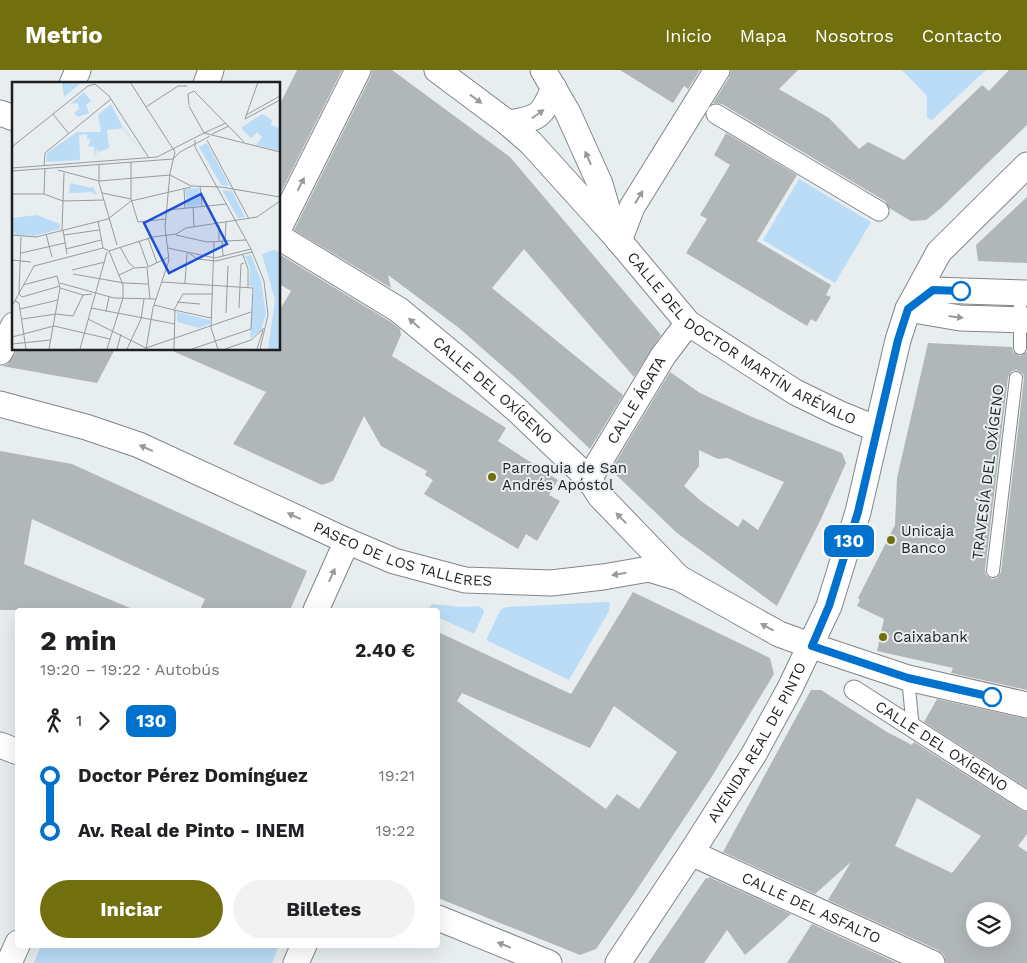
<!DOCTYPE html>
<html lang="es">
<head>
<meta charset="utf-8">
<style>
  :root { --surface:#fff; --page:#f2f2f2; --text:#202124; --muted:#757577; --accent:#726f0f }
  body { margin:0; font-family:"Work Sans",sans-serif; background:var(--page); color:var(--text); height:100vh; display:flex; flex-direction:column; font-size:19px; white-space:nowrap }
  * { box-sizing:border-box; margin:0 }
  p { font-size:16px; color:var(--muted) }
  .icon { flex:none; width:28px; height:28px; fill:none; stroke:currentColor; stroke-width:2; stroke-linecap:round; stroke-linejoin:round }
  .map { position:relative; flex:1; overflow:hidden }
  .panel { position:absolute; left:15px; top:538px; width:425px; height:340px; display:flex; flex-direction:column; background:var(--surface); border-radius:5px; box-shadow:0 5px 20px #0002 }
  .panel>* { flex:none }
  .badge { padding:0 10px; border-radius:8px; font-size:18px; line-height:32px }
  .controls { position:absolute; left:966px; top:832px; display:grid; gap:10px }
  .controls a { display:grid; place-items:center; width:45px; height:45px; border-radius:50%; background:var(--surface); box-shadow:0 5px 20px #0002; font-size:25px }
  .map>.badge { position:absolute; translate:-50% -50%; box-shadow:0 0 0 2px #fff }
  .legs { display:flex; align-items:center; gap:8px; height:55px; padding:0 25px; font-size:16px }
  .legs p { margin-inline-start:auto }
  .head { display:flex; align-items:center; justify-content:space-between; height:85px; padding:0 25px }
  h1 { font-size:28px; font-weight:700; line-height:38px }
  .button { display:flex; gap:10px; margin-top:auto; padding:10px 25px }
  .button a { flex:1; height:58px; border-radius:30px; background:var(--accent); color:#fff; font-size:20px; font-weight:700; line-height:58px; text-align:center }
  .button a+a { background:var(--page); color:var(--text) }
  ul { padding:0 25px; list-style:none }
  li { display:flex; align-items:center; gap:18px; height:55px; font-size:19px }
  li i { display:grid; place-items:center; width:8px; height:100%; margin:0 6px; background:currentColor }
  li i::after { content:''; width:12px; height:12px; margin:-6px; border:4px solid; border-radius:50%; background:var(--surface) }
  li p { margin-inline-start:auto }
  li:first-child i { background:linear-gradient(#0000 50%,currentColor 0) }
  li:last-child i { background:linear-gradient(currentColor 50%,#0000 0) }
  header { display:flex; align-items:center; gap:30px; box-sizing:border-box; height:70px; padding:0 25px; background:var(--accent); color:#fff }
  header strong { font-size:24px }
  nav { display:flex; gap:28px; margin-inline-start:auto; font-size:18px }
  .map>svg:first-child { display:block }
  .green { fill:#badcf6 }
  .building { fill:#b1b6b9; fill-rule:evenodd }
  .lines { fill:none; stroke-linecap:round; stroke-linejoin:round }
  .service-casing { stroke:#828689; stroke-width:14 }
  .pedestrian-casing { stroke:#828689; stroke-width:21 }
  .minor-casing { stroke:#828689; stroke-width:27 }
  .service { stroke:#fff; stroke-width:12 }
  .pedestrian { stroke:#fff; stroke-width:19 }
  .minor { stroke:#fff; stroke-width:25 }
  .oneway { fill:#999a9b }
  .line-1-casing { stroke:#fff; stroke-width:11 }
  .line-1 { stroke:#0072ce; stroke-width:8 }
  .stop-1-dot { fill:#fff; stroke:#0072ce; stroke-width:2.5 }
  .poi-dot { fill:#726f0f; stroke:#e8edf0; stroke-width:2 }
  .labels { text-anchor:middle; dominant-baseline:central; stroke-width:4; stroke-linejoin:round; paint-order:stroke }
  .street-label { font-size:15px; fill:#1d1f20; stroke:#e8edf0 }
  .poi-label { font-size:15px; fill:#1d1f20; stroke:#e8edf0; text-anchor:start }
  .inset-road { fill:none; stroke:#979b9d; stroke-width:1 }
  .view { fill:#1d4ed8; fill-opacity:0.15; stroke:#1d4ed8; stroke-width:2.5 }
  .inset-edge { fill:none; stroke:#1d1f20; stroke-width:2.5 }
</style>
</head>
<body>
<header>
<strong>Metrio</strong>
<nav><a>Inicio</a><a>Mapa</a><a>Nosotros</a><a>Contacto</a></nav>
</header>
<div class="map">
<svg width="1027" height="893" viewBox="0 0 1027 893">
  <rect width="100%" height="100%" fill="#e8edf0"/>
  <g class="green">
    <path d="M902,0H986L932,50L927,48V26Z"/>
    <path d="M799,109L871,152L835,213L763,170Z"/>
    <path d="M605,532H610L609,541L569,610L486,570L501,539L507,537Z"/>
    <path d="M432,534L463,537L478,536L482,538L484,542L474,564L438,547V540H428Z"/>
    <path d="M41,875H279L272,893H34Z"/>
  </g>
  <g class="building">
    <path d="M297,0H342L279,126V36Z"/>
    <path d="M372,0H392L510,87L661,265L634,307L524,179L492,218L623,325L590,379L517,309L459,258L388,205L391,218L294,160L371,6Z"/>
    <path d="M620,0H700L688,19L684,16L673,33Z"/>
    <path d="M731,0H798L779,19L829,48L859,79L868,72L904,90L982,15L989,21L1009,0H1027V55L941,138L926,150L911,151L889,138L885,131L722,34L713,33L729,8Z"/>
    <path d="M726,63L797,105L757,171L831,215L826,225L831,227L816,252L811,249L807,256L686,183L707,149L700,145L730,95L714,85Z"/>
    <path d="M1027,127V193L978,191L976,175Z"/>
    <path d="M279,184L391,252L400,259L401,265L392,286L506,358L498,371L558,410L549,425L560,431L537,471L526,464L518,479L424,424L433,410L425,405L427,401L381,376L364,346L333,411L322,415L233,374L266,322L168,279H279V241L291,221L279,214Z"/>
    <path d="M928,273L1012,277L1013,282L1020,286L1027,282V620L951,603L953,598L877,581L884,549L857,536L860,530L858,528L895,455L897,408ZM1017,300L1023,304L1024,309L1001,502L997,508L992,509L986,505L985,500L1008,307L1012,301Z"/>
    <path d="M18,279H115L97,313L2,296L8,294Z"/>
    <path d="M670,302L700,323L752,347L842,383L846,393L821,449L777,536L677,463L611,400ZM699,380L718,389L727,388L784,412L758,460L743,449L738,457L701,431L684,416L699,396Z"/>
    <path d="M0,381L72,394L307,501L290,540H200L205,529L32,449L24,494L135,540H0Z"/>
    <path d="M633,522L770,588L774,604L711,708L634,824L596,879L580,885L438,828V562L571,624ZM462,623L590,678L614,636L677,682L639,739L617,724L606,739L457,631Z"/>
    <path d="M811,620H821L887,662L912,675L914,672L1021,740L1027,742V764L1018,776L1027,782V893H946L944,885L938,880L828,830L851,792L815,824L723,782ZM917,728L981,766L952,803L895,776ZM975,841H1002V869H975Z"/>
    <path d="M937,629L1027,649V718L924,652Z"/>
    <path d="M709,807L791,844L745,885L727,860L704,893H648L706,808L708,809Z"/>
    <path d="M812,854L897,893H787Z"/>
  </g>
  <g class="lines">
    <defs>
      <g id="service">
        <path d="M1020,278V234L1023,222"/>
        <path d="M993,501L1016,308"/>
        <path d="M908,608L913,659"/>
      </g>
      <g id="pedestrian">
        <path d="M716,44L879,141"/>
        <path id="s1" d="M854,620L1027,731"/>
      </g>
      <g id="minor">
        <path id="s2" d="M437,0L508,53L531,73L616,167L688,253L795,322L838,343L877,359"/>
        <path d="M543,0L568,43L600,114L614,162"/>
        <path d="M72,14L78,0"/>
        <path d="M206,14L211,0"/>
        <path d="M0,43L14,48"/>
        <path d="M508,53C539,49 542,46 554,18"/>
        <path d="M279,158L358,0"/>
        <path id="s3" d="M279,167L399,240L469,298L517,340L589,409L600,426L677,506"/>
        <path d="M619,171L632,137L717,0"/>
        <path d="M910,238L933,220L1027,223"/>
        <path d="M908,239L960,248L1027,250"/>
        <path d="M0,282L14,255"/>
        <path id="s4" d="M0,334L86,357L139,375L347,471L394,491L465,510L551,513L603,507L649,499L679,508L779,564L812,576L908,608L1027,635"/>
        <path id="s5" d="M589,409L663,286L688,253"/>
        <path d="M316,540L347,471"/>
        <path d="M0,675L18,682"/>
        <path id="s6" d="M691,783L932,893"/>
        <path d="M438,848L549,893"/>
        <path d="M9,893L18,873"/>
        <path d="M296,893L304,875"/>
        <path id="s7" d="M618,893L691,783L754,684L790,618L829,536L858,442L898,270L908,239L939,182L1027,95"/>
      </g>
    </defs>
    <use href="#service" class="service-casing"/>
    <use href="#pedestrian" class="pedestrian-casing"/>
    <use href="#minor" class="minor-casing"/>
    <use href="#service" class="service"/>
    <use href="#pedestrian" class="pedestrian"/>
    <use href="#minor" class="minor"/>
  </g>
  <defs><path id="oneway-solid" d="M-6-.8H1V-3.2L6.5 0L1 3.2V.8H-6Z" transform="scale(1.25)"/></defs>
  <g class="oneway">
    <use href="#oneway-solid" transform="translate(476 29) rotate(36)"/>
    <use href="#oneway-solid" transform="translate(538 44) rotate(-35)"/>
    <use href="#oneway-solid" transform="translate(588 88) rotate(-114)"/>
    <use href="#oneway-solid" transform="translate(301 114) rotate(-63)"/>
    <use href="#oneway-solid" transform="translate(639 127) rotate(-58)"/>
    <use href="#oneway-solid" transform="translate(956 247) rotate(7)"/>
    <use href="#oneway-solid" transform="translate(414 253) rotate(-139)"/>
    <use href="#oneway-solid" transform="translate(146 378) rotate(-156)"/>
    <use href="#oneway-solid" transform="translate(294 446) rotate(-155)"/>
    <use href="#oneway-solid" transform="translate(621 448) rotate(-134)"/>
    <use href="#oneway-solid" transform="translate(619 504) rotate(171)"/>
    <use href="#oneway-solid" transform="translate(332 505) rotate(-66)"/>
    <use href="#oneway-solid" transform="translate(767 557) rotate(-151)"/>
    <use href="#oneway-solid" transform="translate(504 875) rotate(-158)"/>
  </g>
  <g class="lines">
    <defs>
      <path id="line-1" d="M961,221L933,220L908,239L898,270L858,442L829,536L812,576L908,608L992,627"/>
    </defs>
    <use href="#line-1" class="line-1-casing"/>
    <use href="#line-1" class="line-1"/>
  </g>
  <g class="stop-1-dot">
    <circle cx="961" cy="221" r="9"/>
    <circle cx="992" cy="627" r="9"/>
  </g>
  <g class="poi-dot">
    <circle cx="492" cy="407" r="5"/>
    <circle cx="891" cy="470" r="5"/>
    <circle cx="883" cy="567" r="5"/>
  </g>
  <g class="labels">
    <g class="street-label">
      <text stroke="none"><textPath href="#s2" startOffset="410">CALLE DEL DOCTOR MARTÍN ARÉVALO</textPath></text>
      <text stroke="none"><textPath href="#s3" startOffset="264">CALLE DEL OXÍGENO</textPath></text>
      <text stroke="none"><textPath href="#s5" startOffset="92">CALLE ÁGATA</textPath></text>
      <text transform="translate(988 402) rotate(-83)">TRAVESÍA DEL OXÍGENO</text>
      <text stroke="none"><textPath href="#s4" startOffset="432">PASEO DE LOS TALLERES</textPath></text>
      <text stroke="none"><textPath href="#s7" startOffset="261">AVENIDA REAL DE PINTO</textPath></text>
      <text stroke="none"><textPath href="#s1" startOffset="104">CALLE DEL OXÍGENO</textPath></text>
      <text stroke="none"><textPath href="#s6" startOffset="132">CALLE DEL ASFALTO</textPath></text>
    </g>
    <g class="poi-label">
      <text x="502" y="398">Parroquia de San<tspan x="502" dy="17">Andrés Apóstol</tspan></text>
      <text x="901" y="461">Unicaja<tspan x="901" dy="17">Banco</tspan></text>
      <text x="893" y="567">Caixabank</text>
    </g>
  </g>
  <g transform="translate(12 12)">
    <rect width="268" height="268" fill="#e8edf0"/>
    <path d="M50,0H70L52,15ZM72,10L79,19L74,23L77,31L66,35L62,31L67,27L66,21L58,22ZM99,22L111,46L133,74L112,46L106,47L95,48L97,66L87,70L85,67L86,77L84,67L83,77L82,64L76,65L79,57H75V52L67,53L68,78L34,80L35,71L65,50H89L86,33ZM250,32L260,38L259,43L267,46V69L244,63L250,55L245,50L239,56L229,46ZM195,61L217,103L216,104L209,103L187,65ZM58,101L79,106L81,104L85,113L79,110L58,111L57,114ZM187,106L189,123L175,125L173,107ZM210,108L220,109L233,135L226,136ZM25,133L48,142V147L22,154L4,153L0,149V136ZM261,168L267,169V267H256L263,218L250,172ZM239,173L249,199L254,232L249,248L238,256L242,206L237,203L238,187L233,174ZM165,230L198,238V242L187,246L165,240Z" fill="#badcf6"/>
    <path class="inset-road" d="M118,0L163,70L158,91L153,145L157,178L141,226L134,267M246,0L233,37L268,18M177,23L176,12L182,9L232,60M177,24L192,51L214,41M134,25L166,4H175M41,32L57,52M234,33L268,14M200,52L217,44M183,58V65L239,167L252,199L256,233L248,267M195,58L237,137M0,68L1,64L76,4L83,2L97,14L137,76M119,80V117L126,140L154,137M87,83V101L105,163M32,84L33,71L99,17M0,86L145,75L192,51L268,70M46,88L87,99L158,93L179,104L209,105L268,115M0,89L161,77L168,70L198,54M188,104L190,124M172,106L173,126M90,111L119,117M0,112H32L51,119L92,118M32,112L33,86M119,119L179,105M181,125L182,145M155,128L215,122M86,139L91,166M207,143V160M50,148L52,91M51,148L55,172M34,152L40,175M0,153L24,155L96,137L119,119M52,153L87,148M164,153L195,160L234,158M136,156L145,181M127,159L136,184M210,159L211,174M213,159L214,140M202,160L199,246L206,267M108,165L117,181L123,186L136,185L157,175M156,166L203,176L239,167M54,167L89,158M9,171L53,161M177,171L185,177L204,179L240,170M231,173L236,187V205M0,178L19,180M135,186L138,217M60,188L93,180M61,192L112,201L136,202M107,193L122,186M150,200L241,206L239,247L180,267M48,201L102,216L144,217M173,201L175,171M11,203L45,194L48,206L37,267M48,206L71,213L80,212M7,211L9,155M7,212L10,215L48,204M3,219L7,221L14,267M165,220L188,222M142,223L162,228L171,212H201M0,224L22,184L91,166L97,169L141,155L164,152L174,146L245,135L268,119M79,226L163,242M227,226L229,182L232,181M8,227L46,218M162,228L199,236M94,230L97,215M214,231L216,184M10,237L44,232L61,234L71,213M76,237L134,266M0,255L42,244L98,257M0,262L39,258M134,266L239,230M68,267L95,170M95,267L111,216V203L97,169M105,267L109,252M115,267L129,237L132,217M162,267L163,228M213,267L239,258L252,246M245,267L251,248"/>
    <path class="view" d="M189,112L215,162L157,191L132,141Z"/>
    <rect width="268" height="268" class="inset-edge"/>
  </g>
</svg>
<div class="controls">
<a><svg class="icon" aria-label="layers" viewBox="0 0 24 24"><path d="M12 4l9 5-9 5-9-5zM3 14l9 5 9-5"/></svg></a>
</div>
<b class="badge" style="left:849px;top:471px;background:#0072ce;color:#fff">130</b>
<section class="panel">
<div class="head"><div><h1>2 min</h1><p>19:20 – 19:22 · Autobús</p></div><b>2.40 €</b></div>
<div class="legs"><svg class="icon" aria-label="walk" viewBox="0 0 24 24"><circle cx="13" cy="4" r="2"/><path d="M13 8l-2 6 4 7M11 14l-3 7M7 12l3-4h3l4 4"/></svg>1<svg class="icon" aria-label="forward" viewBox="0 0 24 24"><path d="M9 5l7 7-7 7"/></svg><b class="badge" style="background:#0072ce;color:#fff">130</b></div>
<ul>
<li><i style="color:#0072ce"></i><b>Doctor Pérez Domínguez</b><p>19:21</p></li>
<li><i style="color:#0072ce"></i><b>Av. Real de Pinto - INEM</b><p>19:22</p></li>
</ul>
<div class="button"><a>Iniciar</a><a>Billetes</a></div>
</section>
</div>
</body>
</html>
